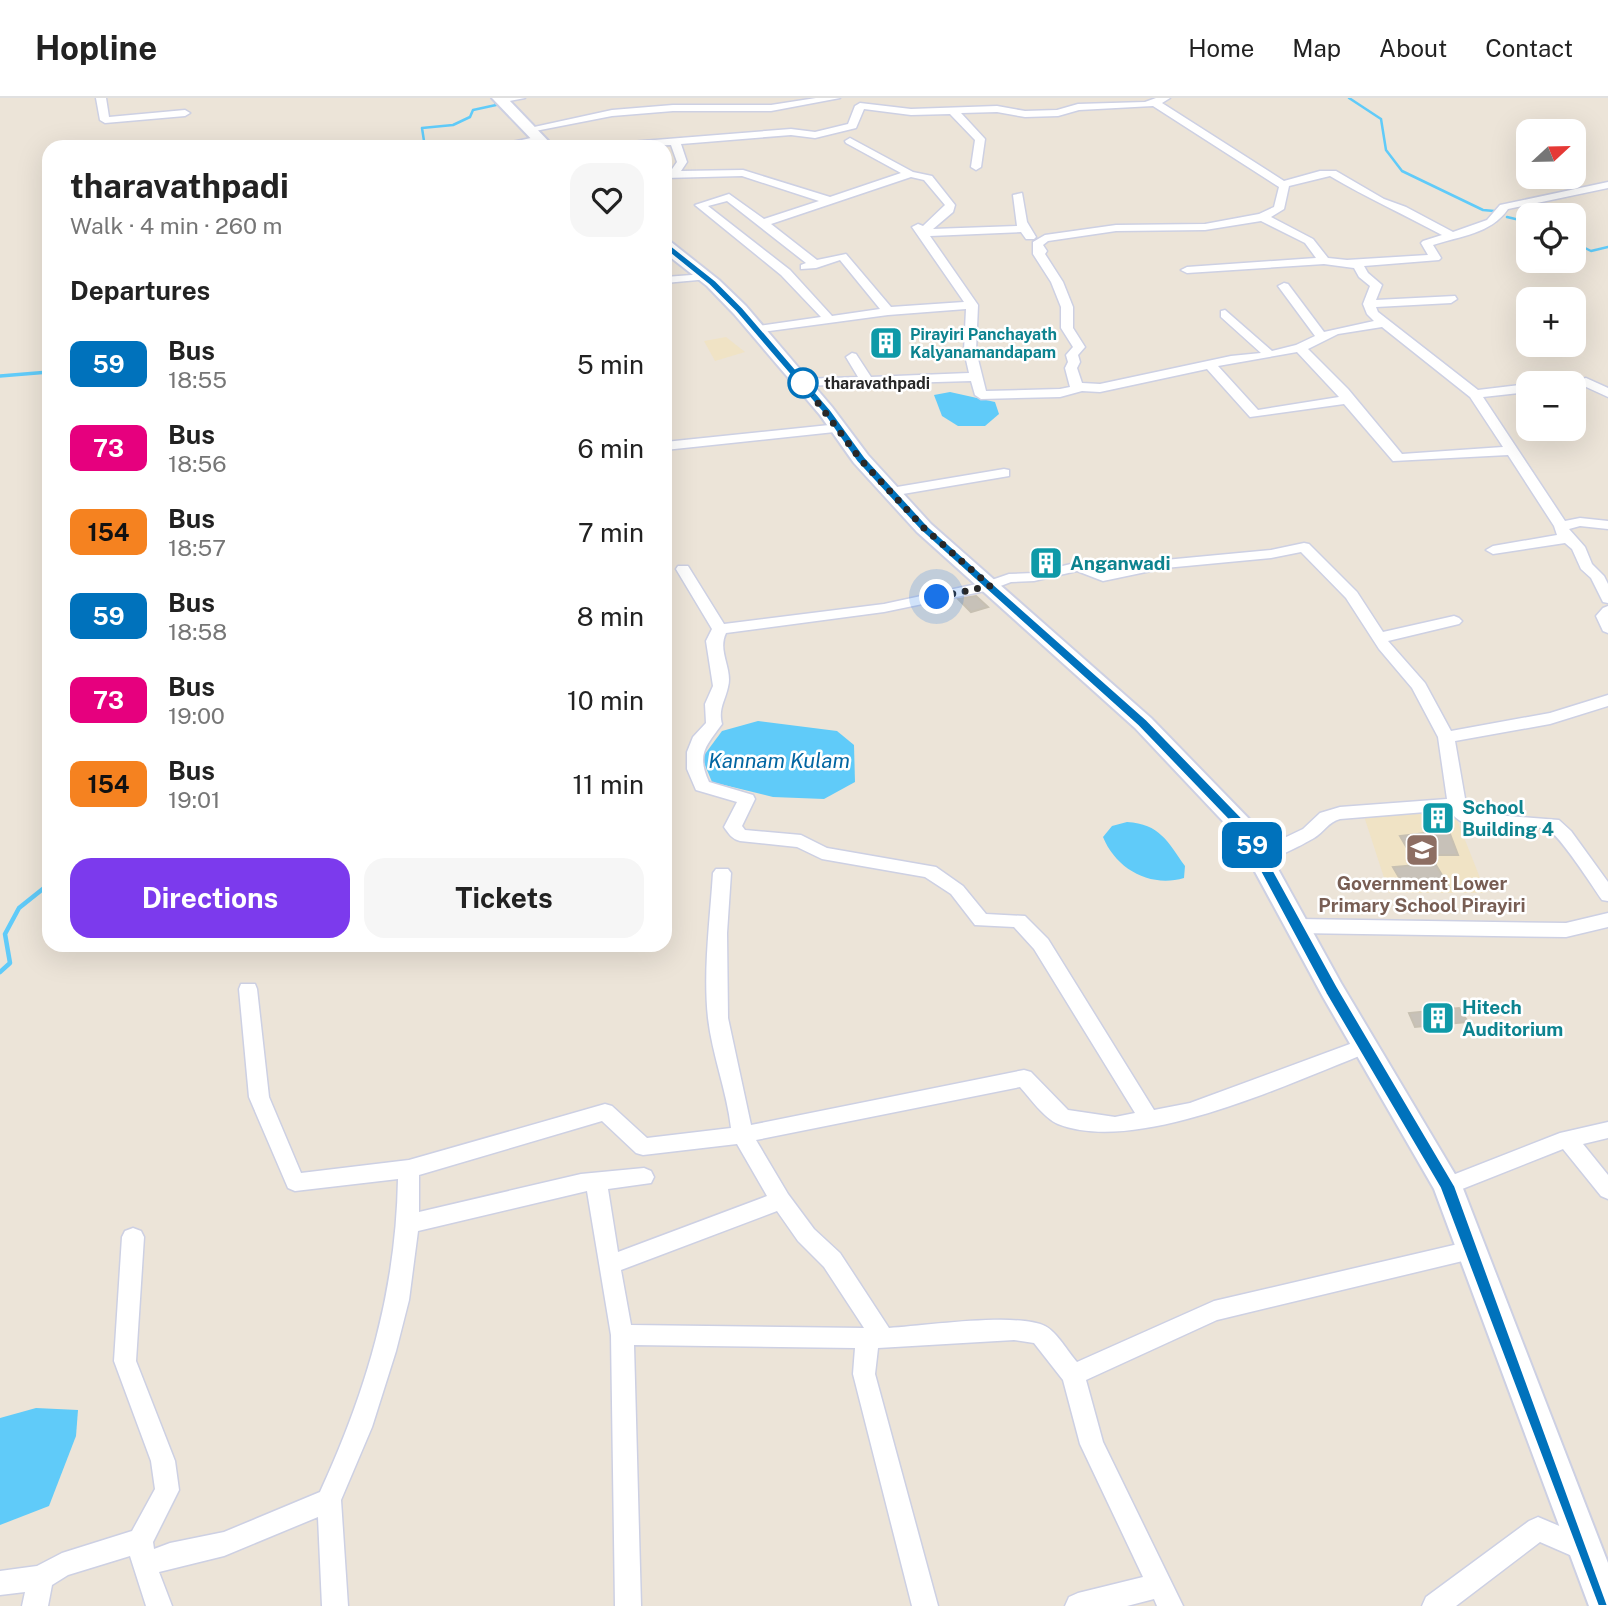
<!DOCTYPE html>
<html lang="en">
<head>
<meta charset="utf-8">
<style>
  :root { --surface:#fff; --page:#f6f6f6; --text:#222; --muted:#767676; --line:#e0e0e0; --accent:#7c3aed }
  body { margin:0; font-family:"Public Sans",sans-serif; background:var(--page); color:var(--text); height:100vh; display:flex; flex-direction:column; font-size:26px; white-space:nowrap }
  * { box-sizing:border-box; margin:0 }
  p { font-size:23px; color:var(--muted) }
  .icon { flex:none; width:38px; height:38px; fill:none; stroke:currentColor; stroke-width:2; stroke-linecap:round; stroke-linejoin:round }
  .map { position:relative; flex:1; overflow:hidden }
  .drawer { position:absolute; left:42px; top:42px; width:630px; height:812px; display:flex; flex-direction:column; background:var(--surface); border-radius:21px; box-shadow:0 7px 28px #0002 }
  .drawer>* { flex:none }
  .badge { padding:0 14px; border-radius:10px; font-size:24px; line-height:46px }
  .needle { width:46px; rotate:68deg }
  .buttons { position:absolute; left:1516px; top:21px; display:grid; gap:14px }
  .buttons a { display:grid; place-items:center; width:70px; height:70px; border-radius:14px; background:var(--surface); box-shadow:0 7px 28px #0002; font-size:35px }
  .you { position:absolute; width:35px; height:35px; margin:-18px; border:5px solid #fff; border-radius:50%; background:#1a73e8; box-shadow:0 0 0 10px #1a73e833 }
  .map>.badge { position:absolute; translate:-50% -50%; box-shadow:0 0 0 4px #fff }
  h2 { padding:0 28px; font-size:26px; line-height:63px }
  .round { display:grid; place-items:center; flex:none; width:74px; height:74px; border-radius:21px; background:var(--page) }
  .headline { display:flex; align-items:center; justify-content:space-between; height:119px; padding:0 28px }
  h1 { font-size:33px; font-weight:700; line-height:52px }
  .button { display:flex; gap:14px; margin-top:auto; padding:14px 28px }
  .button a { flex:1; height:80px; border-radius:21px; background:var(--accent); color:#fff; font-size:28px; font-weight:700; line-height:80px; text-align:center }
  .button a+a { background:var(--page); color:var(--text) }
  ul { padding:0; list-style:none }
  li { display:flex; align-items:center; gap:21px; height:84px; padding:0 28px }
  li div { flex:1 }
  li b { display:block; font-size:26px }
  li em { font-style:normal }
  li .badge { min-width:77px; font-weight:700; text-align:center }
  header { display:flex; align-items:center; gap:42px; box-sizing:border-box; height:98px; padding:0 35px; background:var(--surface); border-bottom:2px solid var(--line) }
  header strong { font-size:33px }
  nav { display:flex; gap:38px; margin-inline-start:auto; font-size:24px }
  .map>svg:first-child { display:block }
  .education { fill:#f0e3c5 }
  .water { fill:#60cbf9 }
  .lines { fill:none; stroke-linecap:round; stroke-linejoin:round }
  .stream-far2 { stroke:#60cbf9; stroke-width:2.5 }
  .stream-far1 { stroke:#60cbf9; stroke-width:3.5 }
  .stream { stroke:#60cbf9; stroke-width:4.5 }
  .building { fill:#c7c1b8; stroke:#c7c0b2; stroke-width:2 }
  .street-casing { stroke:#cdd0e3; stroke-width:3 }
  .secondary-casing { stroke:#cdd0e3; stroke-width:4 }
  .street { fill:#fff; fill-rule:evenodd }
  .secondary { fill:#fff; fill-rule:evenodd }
  .line { fill:#0072bc; stroke:#fff; stroke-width:2 }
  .walk { stroke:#282828; stroke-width:7; stroke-dasharray:0 12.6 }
  .stop-dot { fill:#fff; stroke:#0072bc; stroke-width:3.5 }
  .labels { text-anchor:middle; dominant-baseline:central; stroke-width:5; stroke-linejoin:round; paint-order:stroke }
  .far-culture-label { font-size:16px; font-weight:bold; fill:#0d838f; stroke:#fff; text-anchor:start }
  .far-stop-label { font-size:16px; font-weight:bold; fill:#282828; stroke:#fff; text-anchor:start }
  .culture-label { font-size:19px; font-weight:bold; fill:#0d838f; stroke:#fff; text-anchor:start }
  .education-label { font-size:19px; font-weight:bold; fill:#785e54; stroke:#fff }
  .water-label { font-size:21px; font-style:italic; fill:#0266a2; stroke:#fff }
</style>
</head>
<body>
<header>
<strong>Hopline</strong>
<nav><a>Home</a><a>Map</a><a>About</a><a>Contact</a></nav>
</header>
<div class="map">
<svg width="1608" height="1508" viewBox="0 0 1608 1508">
  <rect width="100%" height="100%" fill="#ece4d8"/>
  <g class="education">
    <path d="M726,239L745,254L715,263L704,243Z"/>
    <path d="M1361,709H1452L1486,795H1389Z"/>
  </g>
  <g class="water">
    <path d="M950,294L995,304L999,316L985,328H958L942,318L934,297Z"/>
    <path d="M758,623L837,633L854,647L855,684L824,701L773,699L712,684L702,660L722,633Z"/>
    <path d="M1127,724C1160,726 1167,743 1185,768L1184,780C1150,790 1116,771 1103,739L1112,728Z"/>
    <path d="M36,1310L78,1312L76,1338L49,1408L0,1427V1320Z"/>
  </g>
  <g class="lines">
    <g class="stream-far2">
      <path d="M1349,0L1381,21L1386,52L1402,73L1483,112L1494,113"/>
      <path d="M421,49L424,43L422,30L453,27L470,19L473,12L496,7L494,0"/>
      <path d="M1507,119L1528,124"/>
      <path d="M1573,144L1591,153L1608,149"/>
    </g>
    <path class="stream-far1" d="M0,278L49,274"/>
    <path class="stream" d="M0,874L10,865L5,836L19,810L49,786"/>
  </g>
  <g class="building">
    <path d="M976,498L988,509L971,514L958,501Z"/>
    <path d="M1442,715L1458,757H1430L1449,789L1431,791L1428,786L1404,788L1393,769L1417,767L1400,738L1426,735L1424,728H1428L1423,717Z"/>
    <path d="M1459,910L1468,924L1415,929L1409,915Z"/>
  </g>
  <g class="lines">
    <defs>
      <g id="street">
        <path d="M96,0H106L109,19L185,12L190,15L185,18L105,25L100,22Z"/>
        <path d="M502,0H525L499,5L497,3Z"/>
        <path d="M816,0H840L771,13H673L612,18L530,34L525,31L612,12L673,7H771Z"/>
        <path d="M1156,0H1170L1162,5L1284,83L1320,73H1336L1384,101L1406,109L1453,134L1487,122L1500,107L1608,84V90L1508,111C1491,136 1460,138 1433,147L1441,160L1439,162L1364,168L1368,175L1382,187L1376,202L1455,198L1457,201L1451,205L1376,209L1378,214L1478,292L1528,286V294L1483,299L1565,423L1580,420L1608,423V431L1580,428L1569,431L1585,449L1592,466L1604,478L1608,486V505L1603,504L1591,480L1581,471L1572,451L1565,445L1493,456L1486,452L1493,448L1557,437L1554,428L1508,357L1393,363L1344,306L1250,319L1207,271L1100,294L1082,293L1060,299L981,301L975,297L971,283L799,288V282L803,281L858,279L846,259L852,255L856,256L871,279L969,275L964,253L966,211L888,217L754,235V229L758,228L821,219L781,177L695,107L729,96L764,121L819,103L742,78L665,80V74H670L677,64L671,47L600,49L605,46L791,31L815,34L848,26L855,8L860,5L911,11L997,8L1025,13L1057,12L1078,6L1145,4ZM1153,8L1279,89L1274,109L1259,116L1205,126L1116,127L1045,137L1033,144V156L1051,184L1061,209V230L1073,249L1066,257L1068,264L1065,270L1070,289L1060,291L986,293L976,253L978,207L930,138L1021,134L1026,141H1034L1036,139L1027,124L1022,95L1013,97L1017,128L933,131L953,114L955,107L932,78L913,74L850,40L845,43L846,45L901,75L830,99L743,72L681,73L687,64L681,46L791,37L815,40L856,30L864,11L911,17L950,16L975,42L971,69L976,72L981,69L985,41L961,15L997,14L1025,19L1058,18L1079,12ZM1330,78C1367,100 1405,117 1442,137L1423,143L1421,145L1428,157L1347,162L1328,160L1313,141L1271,119L1284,111L1289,88ZM911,79L924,82L945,107L923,128L918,126L912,129L964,204L891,209L846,156L817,162L771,126ZM727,103L806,165L801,167V171L816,170L840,162L880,211L832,218L790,172L708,108ZM1261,123L1305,145L1316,160L1187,169L1181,172L1187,175L1324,166L1354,170L1359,179L1370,188L1363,206L1367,216L1374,223L1324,234L1288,186L1284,185L1278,188L1315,238L1296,247L1272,253L1225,212L1221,213V219L1261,255L1231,258L1100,286L1082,285L1077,270L1080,264L1078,257L1085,249L1073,230V209L1063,184L1045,156L1047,153L1043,147L1048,143L1116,133L1205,132ZM1382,229L1470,299L1503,349L1402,356L1348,291L1308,251L1338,236ZM1297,254L1339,299L1258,312L1218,268Z"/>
        <path d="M540,38L544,39V43L512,49H489Z"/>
        <path d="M705,176L709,177V181L665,185V179Z"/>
        <path d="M1586,280L1608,290V299L1584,288L1573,290V285H1567Z"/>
        <path d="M839,326L846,330L844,333L665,352V344Z"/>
        <path d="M1004,371L1009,372V378L891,398L884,394L891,390Z"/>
        <path d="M1304,445L1309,446L1357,494L1383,534L1454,518L1459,520L1462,523L1459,526L1388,543L1425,585L1451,633L1550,615L1608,597V608L1550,626L1455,643L1467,712L1471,715L1559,722L1571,733L1608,784V803L1602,802C1592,788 1560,737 1548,732C1523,721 1465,742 1450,712L1340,721C1328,724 1324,734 1314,740C1302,747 1265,767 1253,763L1250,759L1253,755L1303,731L1320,715L1340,709L1447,701L1438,639L1412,590L1379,551L1346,500L1301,454L1271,460L1165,470L1103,483L1077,473L1034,483L1011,484L990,492L884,514L726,535C717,553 733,571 728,589C725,603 718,611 722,626C706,648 696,656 709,684L753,697L755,701L742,728L745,732L801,737L827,750L936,769L963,788L986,816L1025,818L1048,841L1154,1012L1190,1005L1358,943L1365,940L1372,943L1375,948L1372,953C1294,983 1138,1058 1058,1026C1044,1020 1030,1000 1020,989L756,1042L788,1096L814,1131L840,1155L889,1230C923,1228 1017,1214 1045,1228C1057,1234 1068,1254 1077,1264L1214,1203L1471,1143L1479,1145L1482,1152L1479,1159L1471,1161L1217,1222L1086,1282L1103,1344L1183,1508H1157L1154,1501L1127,1508H1065L1069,1499L1078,1495L1143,1479L1080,1346L1063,1282L1034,1245L1014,1242L878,1250L875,1276L938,1508H912L853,1276L855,1250L634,1247L641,1508H615L611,1237L587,1093L418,1133L409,1202L396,1253L372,1329L341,1402L348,1508H322L318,1419L224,1458L159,1474L172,1508H146L130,1458L68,1477L52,1487L48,1508H22L25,1494L0,1497V1473L37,1468L62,1455L132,1433L155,1391L151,1363L114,1263L122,1139L125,1133L133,1130L141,1133L144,1139L136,1263L175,1363L179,1392L153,1444L154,1451L170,1445L224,1434L320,1394C367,1292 396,1193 398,1081L295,1093L288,1090L249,999L239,891L241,886H255L257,891L269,999L301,1075L409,1062L605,1006L612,1008L647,1040L731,1030C727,993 712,957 708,920C703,873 710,822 713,775L716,771H728L731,775L727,835L728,920L751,1027L1024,972L1031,974L1068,1012L1115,1019L1135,1015L1034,851L1014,829L975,827L951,796L925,779L822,761L797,749L740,743C732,741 729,736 724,729L737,704L696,692L687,671V654L693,639L706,625L705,606L713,588L706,543L712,531L676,471L678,468H688L724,526L884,506L986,484L1009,476L1034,475L1079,464L1105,474L1165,462L1271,452ZM602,1023L636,1055L643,1057L737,1046L767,1098L618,1154L608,1091L651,1085L654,1079L651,1073L644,1070L581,1076L419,1114V1077ZM777,1113L798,1143L824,1169L864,1230L631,1227L621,1172Z"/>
        <path d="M1608,508V535L1603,533L1596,518L1603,510Z"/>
        <path d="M1608,815V829L1566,839L1297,835L1291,833L1288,828L1291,823L1297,821L1566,825Z"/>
        <path d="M1608,1024V1040L1583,1046L1608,1077V1101L1601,1098L1563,1051L1447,1097L1440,1094L1437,1088L1440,1082L1560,1035Z"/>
        <path d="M1538,1419L1595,1443L1598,1452L1595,1461L1586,1464L1540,1444L1456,1508H1422L1426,1499L1529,1423Z"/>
      </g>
      <g id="secondary">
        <path d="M492,0H507L554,49H539Z"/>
        <path d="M665,142L671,144L719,182L746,208L832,309L868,357L931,426L1151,620L1252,724L1341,885L1462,1088L1608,1465V1508H1589L1434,1091L1323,899L1234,735L1135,630L917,434L854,365L820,317L734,216L707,188L665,155Z"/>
      </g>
    </defs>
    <use href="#street" class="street-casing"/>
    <use href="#secondary" class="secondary-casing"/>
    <use href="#street" class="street"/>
    <use href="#secondary" class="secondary"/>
  </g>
  <path class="line" d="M662,145H668L716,183L743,210L830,311L865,359L928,428L1147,622L1248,726L1337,888L1455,1088L1608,1508H1598L1440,1090L1326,896L1238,732L1138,628L920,432L857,364L823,315L736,214L709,187L662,149Z"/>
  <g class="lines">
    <path class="walk" d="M803,285L861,362L924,430L990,488L937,499"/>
  </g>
  <defs>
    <symbol id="building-square" viewBox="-11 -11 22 22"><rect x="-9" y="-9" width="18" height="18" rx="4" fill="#0f9aa8" stroke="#fff"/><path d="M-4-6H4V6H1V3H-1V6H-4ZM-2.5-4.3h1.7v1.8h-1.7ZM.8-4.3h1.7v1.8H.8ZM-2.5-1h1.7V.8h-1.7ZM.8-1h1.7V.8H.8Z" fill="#fff"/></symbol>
    <symbol id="school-square" viewBox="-11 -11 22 22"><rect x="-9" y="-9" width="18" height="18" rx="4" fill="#8d6e63" stroke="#fff"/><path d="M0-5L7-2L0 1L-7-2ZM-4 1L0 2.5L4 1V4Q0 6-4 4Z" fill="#fff"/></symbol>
  </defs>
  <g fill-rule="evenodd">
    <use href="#building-square" x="867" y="226" width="38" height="38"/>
    <use href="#building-square" x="1027" y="446" width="38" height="38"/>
    <use href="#building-square" x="1419" y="701" width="38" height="38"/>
    <use href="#school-square" x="1403" y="733" width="38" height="38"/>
    <use href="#building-square" x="1419" y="901" width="38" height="38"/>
  </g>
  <circle class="stop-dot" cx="803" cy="285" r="14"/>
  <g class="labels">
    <g class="far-culture-label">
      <text x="910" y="236">Pirayiri Panchayath<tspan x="910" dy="18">Kalyanamandapam</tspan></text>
    </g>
    <g class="far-stop-label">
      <text x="824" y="285">tharavathpadi</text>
    </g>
    <g class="culture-label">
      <text x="1070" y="465">Anganwadi</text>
      <text x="1462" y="709">School<tspan x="1462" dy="22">Building 4</tspan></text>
      <text x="1462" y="909">Hitech<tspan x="1462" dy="22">Auditorium</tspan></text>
    </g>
    <g class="education-label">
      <text x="1422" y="785">Government Lower<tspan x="1422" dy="22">Primary School Pirayiri</tspan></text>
    </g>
    <g class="water-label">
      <text x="779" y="662">Kannam Kulam</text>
    </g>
  </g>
</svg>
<div class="buttons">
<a><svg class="needle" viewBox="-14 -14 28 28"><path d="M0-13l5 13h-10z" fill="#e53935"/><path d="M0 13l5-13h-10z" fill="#767676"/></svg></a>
<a><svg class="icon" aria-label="locate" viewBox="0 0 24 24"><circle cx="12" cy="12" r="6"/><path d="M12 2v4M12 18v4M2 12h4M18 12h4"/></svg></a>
<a>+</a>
<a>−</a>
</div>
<div class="you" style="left:937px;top:499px"></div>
<b class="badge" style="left:1252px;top:747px;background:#0072bc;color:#fff">59</b>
<section class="drawer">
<div class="headline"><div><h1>tharavathpadi</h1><p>Walk · 4 min · 260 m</p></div><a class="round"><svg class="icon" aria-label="heart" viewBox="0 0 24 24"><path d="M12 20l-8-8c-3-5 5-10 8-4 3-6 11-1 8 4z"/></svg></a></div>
<h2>Departures</h2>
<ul>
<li><span class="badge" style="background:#0072bc;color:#fff">59</span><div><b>Bus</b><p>18:55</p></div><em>5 min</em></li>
<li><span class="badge" style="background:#e6007e;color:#fff">73</span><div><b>Bus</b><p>18:56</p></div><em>6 min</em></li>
<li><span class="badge" style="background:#f58220;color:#111">154</span><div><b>Bus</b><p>18:57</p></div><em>7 min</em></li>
<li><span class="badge" style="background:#0072bc;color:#fff">59</span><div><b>Bus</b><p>18:58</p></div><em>8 min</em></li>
<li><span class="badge" style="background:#e6007e;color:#fff">73</span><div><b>Bus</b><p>19:00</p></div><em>10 min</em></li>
<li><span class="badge" style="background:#f58220;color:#111">154</span><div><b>Bus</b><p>19:01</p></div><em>11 min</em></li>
</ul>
<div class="button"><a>Directions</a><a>Tickets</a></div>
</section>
</div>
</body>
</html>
